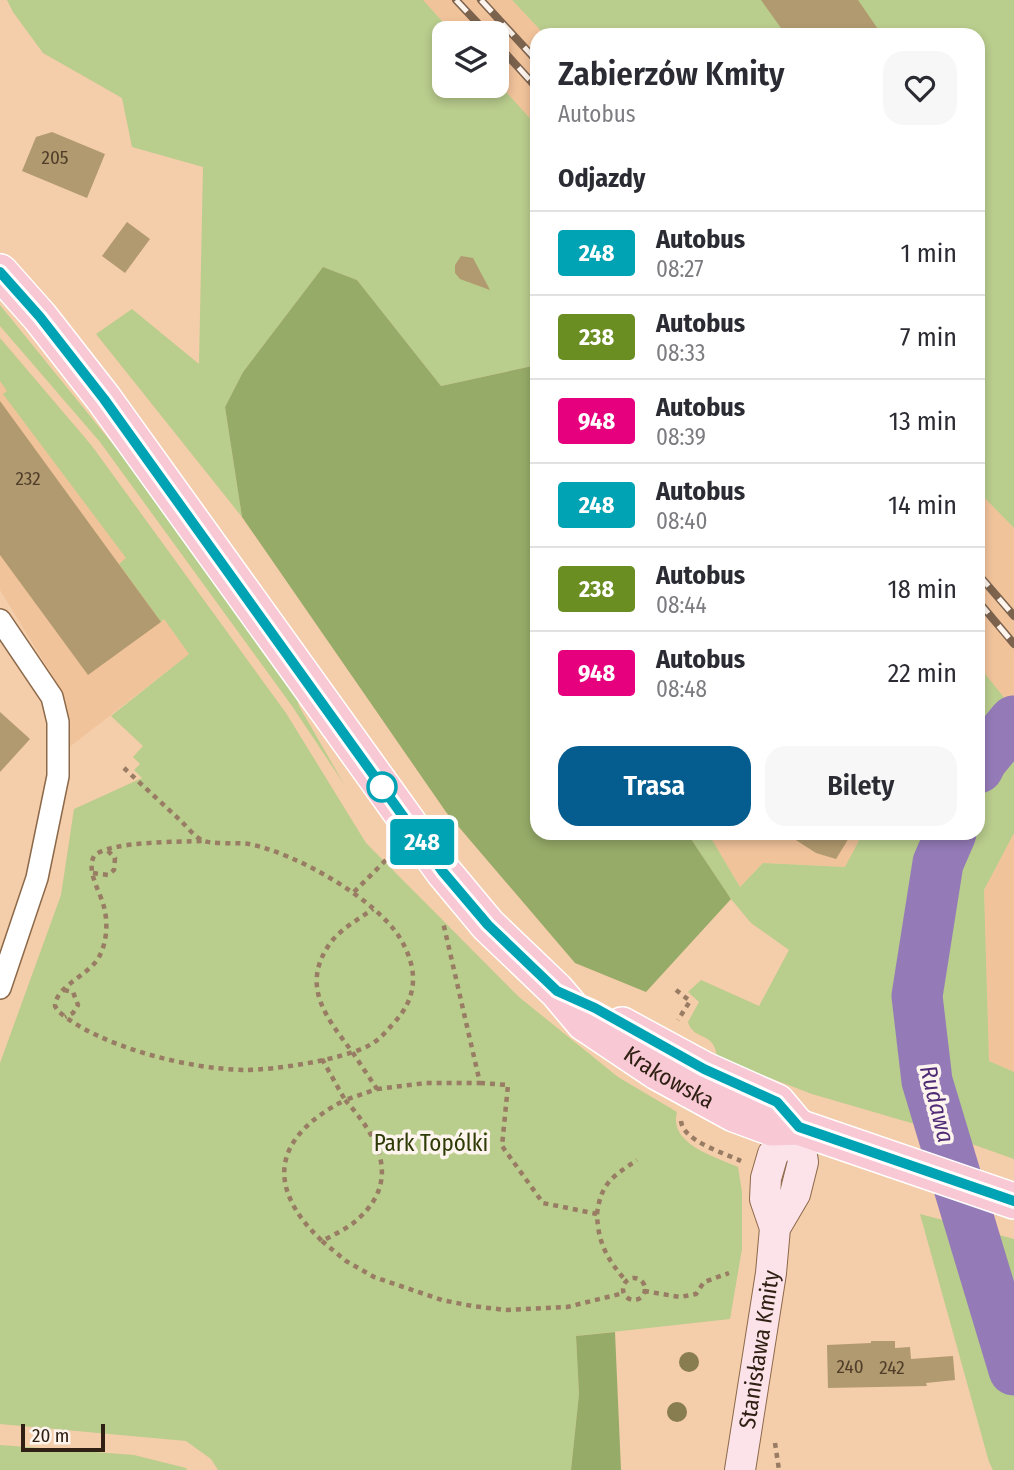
<!DOCTYPE html>
<html lang="pl">
<head>
<meta charset="utf-8">
<style>
  :root { --surface:#fff; --page:#f7f7f7; --text:#2b2b33; --muted:#7c7c81; --line:#e1e1e2; --accent:#055c8e }
  body { margin:0; font-family:"Fira Sans Condensed",sans-serif; background:var(--page); color:var(--text); height:100vh; display:flex; flex-direction:column; font-size:26px; white-space:nowrap }
  * { box-sizing:border-box; margin:0 }
  p { font-size:23px; color:var(--muted) }
  .icon { flex:none; width:38px; height:38px; fill:none; stroke:currentColor; stroke-width:2; stroke-linecap:round; stroke-linejoin:round }
  .map { position:relative; flex:1; overflow:hidden }
  .sheet { position:absolute; left:530px; top:28px; width:455px; height:812px; display:flex; flex-direction:column; background:var(--surface); border-radius:21px; box-shadow:0 4px 10px #0003 }
  .sheet>* { flex:none }
  .badge { padding:0 14px; border-radius:5px; font-size:24px; line-height:46px }
  .buttons { position:absolute; left:432px; top:21px; display:grid; gap:14px }
  .buttons a { display:grid; place-items:center; width:77px; height:77px; border-radius:14px; background:var(--surface); box-shadow:0 4px 10px #0003; font-size:35px }
  .scale { position:absolute; left:21px; bottom:18px; width:84px; box-sizing:border-box; padding-left:7px; border:4px solid #2f2013; border-top:0; font-size:19px; line-height:24px; white-space:nowrap; color:#2f2013; -webkit-text-stroke:5px #fdf4ed; paint-order:stroke }
  .map>.badge { position:absolute; translate:-50% -50%; box-shadow:0 0 0 4px #fff }
  h2 { padding:0 28px; font-size:26px; line-height:63px }
  .round { display:grid; place-items:center; flex:none; width:74px; height:74px; border-radius:21px; background:var(--page) }
  .summary { display:flex; align-items:center; justify-content:space-between; height:119px; padding:0 28px }
  h1 { font-size:33px; font-weight:600; line-height:52px }
  .action { display:flex; gap:14px; margin-top:auto; padding:14px 28px }
  .action a { flex:1; height:80px; border-radius:21px; background:var(--accent); color:#fff; font-size:28px; font-weight:600; line-height:80px; text-align:center }
  .action a+a { background:var(--page); color:var(--text) }
  ul { padding:0; list-style:none }
  li { display:flex; align-items:center; gap:21px; height:84px; padding:0 28px; border-top:2px solid var(--line) }
  li div { flex:1 }
  li b { display:block; font-size:26px }
  li em { font-style:normal }
  li .badge { min-width:77px; font-weight:700; text-align:center }
  .map>svg:first-child { display:block }
  .built { fill:#f1c39b }
  .green { fill:#b9cd8d }
  .forest { fill:#96ab68 }
  .lines { fill:none; stroke-linecap:round; stroke-linejoin:round }
  .river { stroke:#947bb8; stroke-width:51 }
  .building { fill:#b19a6f }
  .minor-casing { stroke:#8c6949; stroke-width:24 }
  .secondary-casing { stroke:#8c6949; stroke-width:32 }
  .primary-casing { stroke:#fff; stroke-width:38 }
  .path { stroke:#987c63; stroke-width:4.5; stroke-dasharray:5 5; stroke-linecap:butt }
  .minor { stroke:#fff; stroke-width:21 }
  .secondary { stroke:#fce3ea; stroke-width:30 }
  .primary { stroke:#f8c8d4; stroke-width:35 }
  .rail-casing { stroke:#7c634e; stroke-width:8 }
  .rail { stroke:#fdf4ed; stroke-width:5; stroke-dasharray:16; stroke-linecap:butt }
  .tree { fill:#877d50 }
  .line-casing { stroke:#fff; stroke-width:16 }
  .line { stroke:#00a3b4; stroke-width:10 }
  .stop-dot { fill:#fff; stroke:#00a3b4; stroke-width:3.5 }
  .labels { text-anchor:middle; dominant-baseline:central; stroke-width:7; stroke-linejoin:round; paint-order:stroke }
  .number-label { font-size:19px; fill:#503e2a }
  .street-label { font-size:23px; fill:#2f2013; stroke:#fdf4ed }
  .park-label { font-size:23px; fill:#2e3b06; stroke:#fdf4ed }
  .water-label { font-size:24px; font-style:italic; fill:#502c77; stroke:#fdf4ed }
</style>
</head>
<body>
<div class="map">
<svg width="1014" height="1470" viewBox="0 0 1014 1470">
  <rect width="100%" height="100%" fill="#f4cdaa"/>
  <g class="built">
    <path d="M423,0H512L545,35H537V126L497,82V33H453Z"/>
    <path d="M0,338L85,438L189,654L67,749L66,713L60,688L0,590Z"/>
    <path d="M978,491L1014,528V710L978,665Z"/>
    <path d="M708,833H863L846,867L763,863L740,887Z"/>
    <path d="M1014,833V1072L989,1061L984,890Z"/>
  </g>
  <g class="green">
    <path d="M7,0H423L453,33H444V86H497V82L537,126V365L441,386L357,280L323,267L243,372L225,407L242,517L96,334L132,309L199,364L203,167L132,147L122,98L43,53L13,12Z"/>
    <path d="M512,0H1014V528L978,491V35H545Z"/>
    <path d="M0,305L146,485L296,694L299,706L344,784L292,706L100,442L0,326Z"/>
    <path d="M0,338L92,446L286,713L366,843L519,997L618,1077L677,1112C668,1144 716,1157 738,1167L742,1192V1249L730,1319L576,1336L579,1394L571,1470H218L211,1459L186,1441L0,1424V1063L61,895L74,809L142,778L134,770L140,764L133,757L143,746L111,716L189,654L164,619L161,622L119,564L126,558L3,394L7,391L0,381Z"/>
    <path d="M978,665L1014,710V833L984,890L989,1061L1014,1072V1159L918,1125L812,1094L717,1058C715,1030 694,1042 688,1022L699,1002L688,992L701,980L759,1006L789,950L751,923L731,899L687,833H708L740,887L763,863L845,867L863,833H978Z"/>
    <path d="M920,1214L1014,1239V1470H993L989,1462Z"/>
    <path d="M0,1445L134,1455L186,1468L187,1470H0Z"/>
  </g>
  <g class="forest">
    <path d="M323,267L357,280L441,386L537,365V833H687L731,899L646,992L575,963L446,812L242,517L225,407L243,372Z"/>
    <path d="M615,1332L621,1470H571L579,1394L576,1336Z"/>
  </g>
  <g class="lines">
    <g class="river">
      <path d="M978,768L982,760L1014,721"/>
      <path d="M951,833L938,863L917,996L927,1081L1014,1370"/>
    </g>
  </g>
  <g class="building">
    <path d="M761,0H858L882,35H786Z"/>
    <path d="M52,132L105,154L87,198L22,171L36,137Z"/>
    <path d="M127,222L150,239L125,273L102,256Z"/>
    <path d="M461,256L473,258L490,290L460,279L455,273V265Z"/>
    <path d="M0,401L161,622L88,675L0,555Z"/>
    <path d="M0,712L30,739L0,772Z"/>
    <path d="M785,833H852L836,859L816,853Z"/>
    <path d="M871,1341H895V1348L910,1347L911,1359L953,1356L955,1380L926,1383L927,1386L828,1388L827,1345L871,1343Z"/>
  </g>
  <g class="lines">
    <defs>
      <path id="minor" d="M0,620L52,697L58,722V776L37,878L0,988"/>
      <g id="secondary">
        <path d="M775,1228L765,1199L766,1178L773,1154L798,1127"/>
        <path id="s1" d="M740,1470L771,1273L775,1228L795,1194L803,1162L798,1127"/>
      </g>
      <g id="primary">
        <path id="s2" d="M0,272L40,317L104,399L443,871L488,925L557,991L584,1023L657,1072L734,1114L772,1128L798,1127L1014,1201"/>
        <path d="M622,1025L703,1069L777,1102L798,1127"/>
      </g>
    </defs>
    <use href="#minor" class="minor-casing"/>
    <use href="#secondary" class="secondary-casing"/>
    <use href="#primary" class="primary-casing"/>
    <g class="path">
      <path d="M124,768C143,786 163,804 182,822C188,828 195,837 202,840C210,845 237,842 249,844C295,853 375,898 400,938C419,970 418,998 392,1025C385,1033 378,1041 368,1046C340,1060 276,1070 243,1070C190,1069 99,1047 58,1011L55,1006C56,985 91,975 100,955C107,941 108,922 104,907C100,891 86,871 94,856C108,841 180,842 203,841"/>
      <path d="M93,873L108,875L114,870L115,858L106,849"/>
      <path d="M354,892L390,856"/>
      <path d="M64,990L73,992L78,1005L73,1013L65,1017"/>
      <path d="M676,990L690,1001L678,1020"/>
      <path d="M322,1059L345,1100L377,1089C369,1077 361,1065 353,1053C327,1018 299,986 331,942C342,928 359,919 373,909"/>
      <path d="M480,1083L508,1085L502,1146L543,1203L597,1214C598,1243 607,1259 626,1281"/>
      <path d="M377,1089L426,1083H480L443,922"/>
      <path d="M345,1100C377,1135 402,1179 359,1218C349,1228 335,1234 322,1241C263,1185 275,1136 345,1100Z"/>
      <path d="M681,1121C683,1141 724,1153 741,1161"/>
      <path d="M597,1214C601,1183 612,1177 637,1160"/>
      <path d="M322,1241L346,1261L374,1277L442,1300L472,1306L506,1310L567,1307L624,1293"/>
      <circle cx="634" cy="1289" r="11"/>
      <path d="M644,1291L680,1297L696,1294L704,1282L729,1273"/>
      <path d="M775,1443L779,1470"/>
    </g>
    <use href="#minor" class="minor"/>
    <use href="#secondary" class="secondary"/>
    <use href="#primary" class="primary"/>
    <defs>
      <g id="rail">
        <path d="M456,0L487,33"/>
        <path d="M481,0L537,61"/>
        <path d="M497,44L537,88"/>
        <path d="M978,574L1014,616"/>
        <path d="M978,601L1014,644"/>
      </g>
    </defs>
    <use href="#rail" class="rail-casing"/>
    <use href="#rail" class="rail"/>
  </g>
  <g class="tree">
    <circle cx="689" cy="1362" r="10"/>
    <circle cx="677" cy="1412" r="10"/>
  </g>
  <g class="lines">
    <defs>
      <path id="line" d="M0,272L40,317L104,399L443,872L488,925L557,991L595,1008L704,1069L777,1102L799,1127L1014,1201"/>
    </defs>
    <use href="#line" class="line-casing"/>
    <use href="#line" class="line"/>
  </g>
  <circle class="stop-dot" cx="382" cy="787" r="14"/>
  <g class="labels">
    <g class="number-label">
      <text x="55" y="157">205</text>
      <text x="28" y="478">232</text>
      <text x="850" y="1366">240</text>
      <text x="892" y="1367">242</text>
    </g>
    <g class="street-label">
      <text stroke="none"><textPath href="#s2" startOffset="1054">Krakowska</textPath></text>
      <text stroke="none"><textPath href="#s1" startOffset="122">Stanisława Kmity</textPath></text>
    </g>
    <g class="park-label">
      <text x="431" y="1143">Park Topólki</text>
    </g>
    <g class="water-label">
      <text transform="translate(937 1104) rotate(76)">Rudawa</text>
    </g>
  </g>
</svg>
<div class="buttons">
<a><svg class="icon" aria-label="layers" viewBox="0 0 24 24"><path d="M12 4l9 5-9 5-9-5zM3 14l9 5 9-5"/></svg></a>
</div>
<div class="scale">20 m</div>
<b class="badge" style="left:422px;top:842px;background:#00a3b4;color:#fff">248</b>
<section class="sheet">
<div class="summary"><div><h1>Zabierzów Kmity</h1><p>Autobus</p></div><a class="round"><svg class="icon" aria-label="heart" viewBox="0 0 24 24"><path d="M12 20l-8-8c-3-5 5-10 8-4 3-6 11-1 8 4z"/></svg></a></div>
<h2>Odjazdy</h2>
<ul>
<li><span class="badge" style="background:#00a3b4;color:#fff">248</span><div><b>Autobus</b><p>08:27</p></div><em>1 min</em></li>
<li><span class="badge" style="background:#6b8e23;color:#fff">238</span><div><b>Autobus</b><p>08:33</p></div><em>7 min</em></li>
<li><span class="badge" style="background:#e6007e;color:#fff">948</span><div><b>Autobus</b><p>08:39</p></div><em>13 min</em></li>
<li><span class="badge" style="background:#00a3b4;color:#fff">248</span><div><b>Autobus</b><p>08:40</p></div><em>14 min</em></li>
<li><span class="badge" style="background:#6b8e23;color:#fff">238</span><div><b>Autobus</b><p>08:44</p></div><em>18 min</em></li>
<li><span class="badge" style="background:#e6007e;color:#fff">948</span><div><b>Autobus</b><p>08:48</p></div><em>22 min</em></li>
</ul>
<div class="action"><a>Trasa</a><a>Bilety</a></div>
</section>
</div>
</body>
</html>
